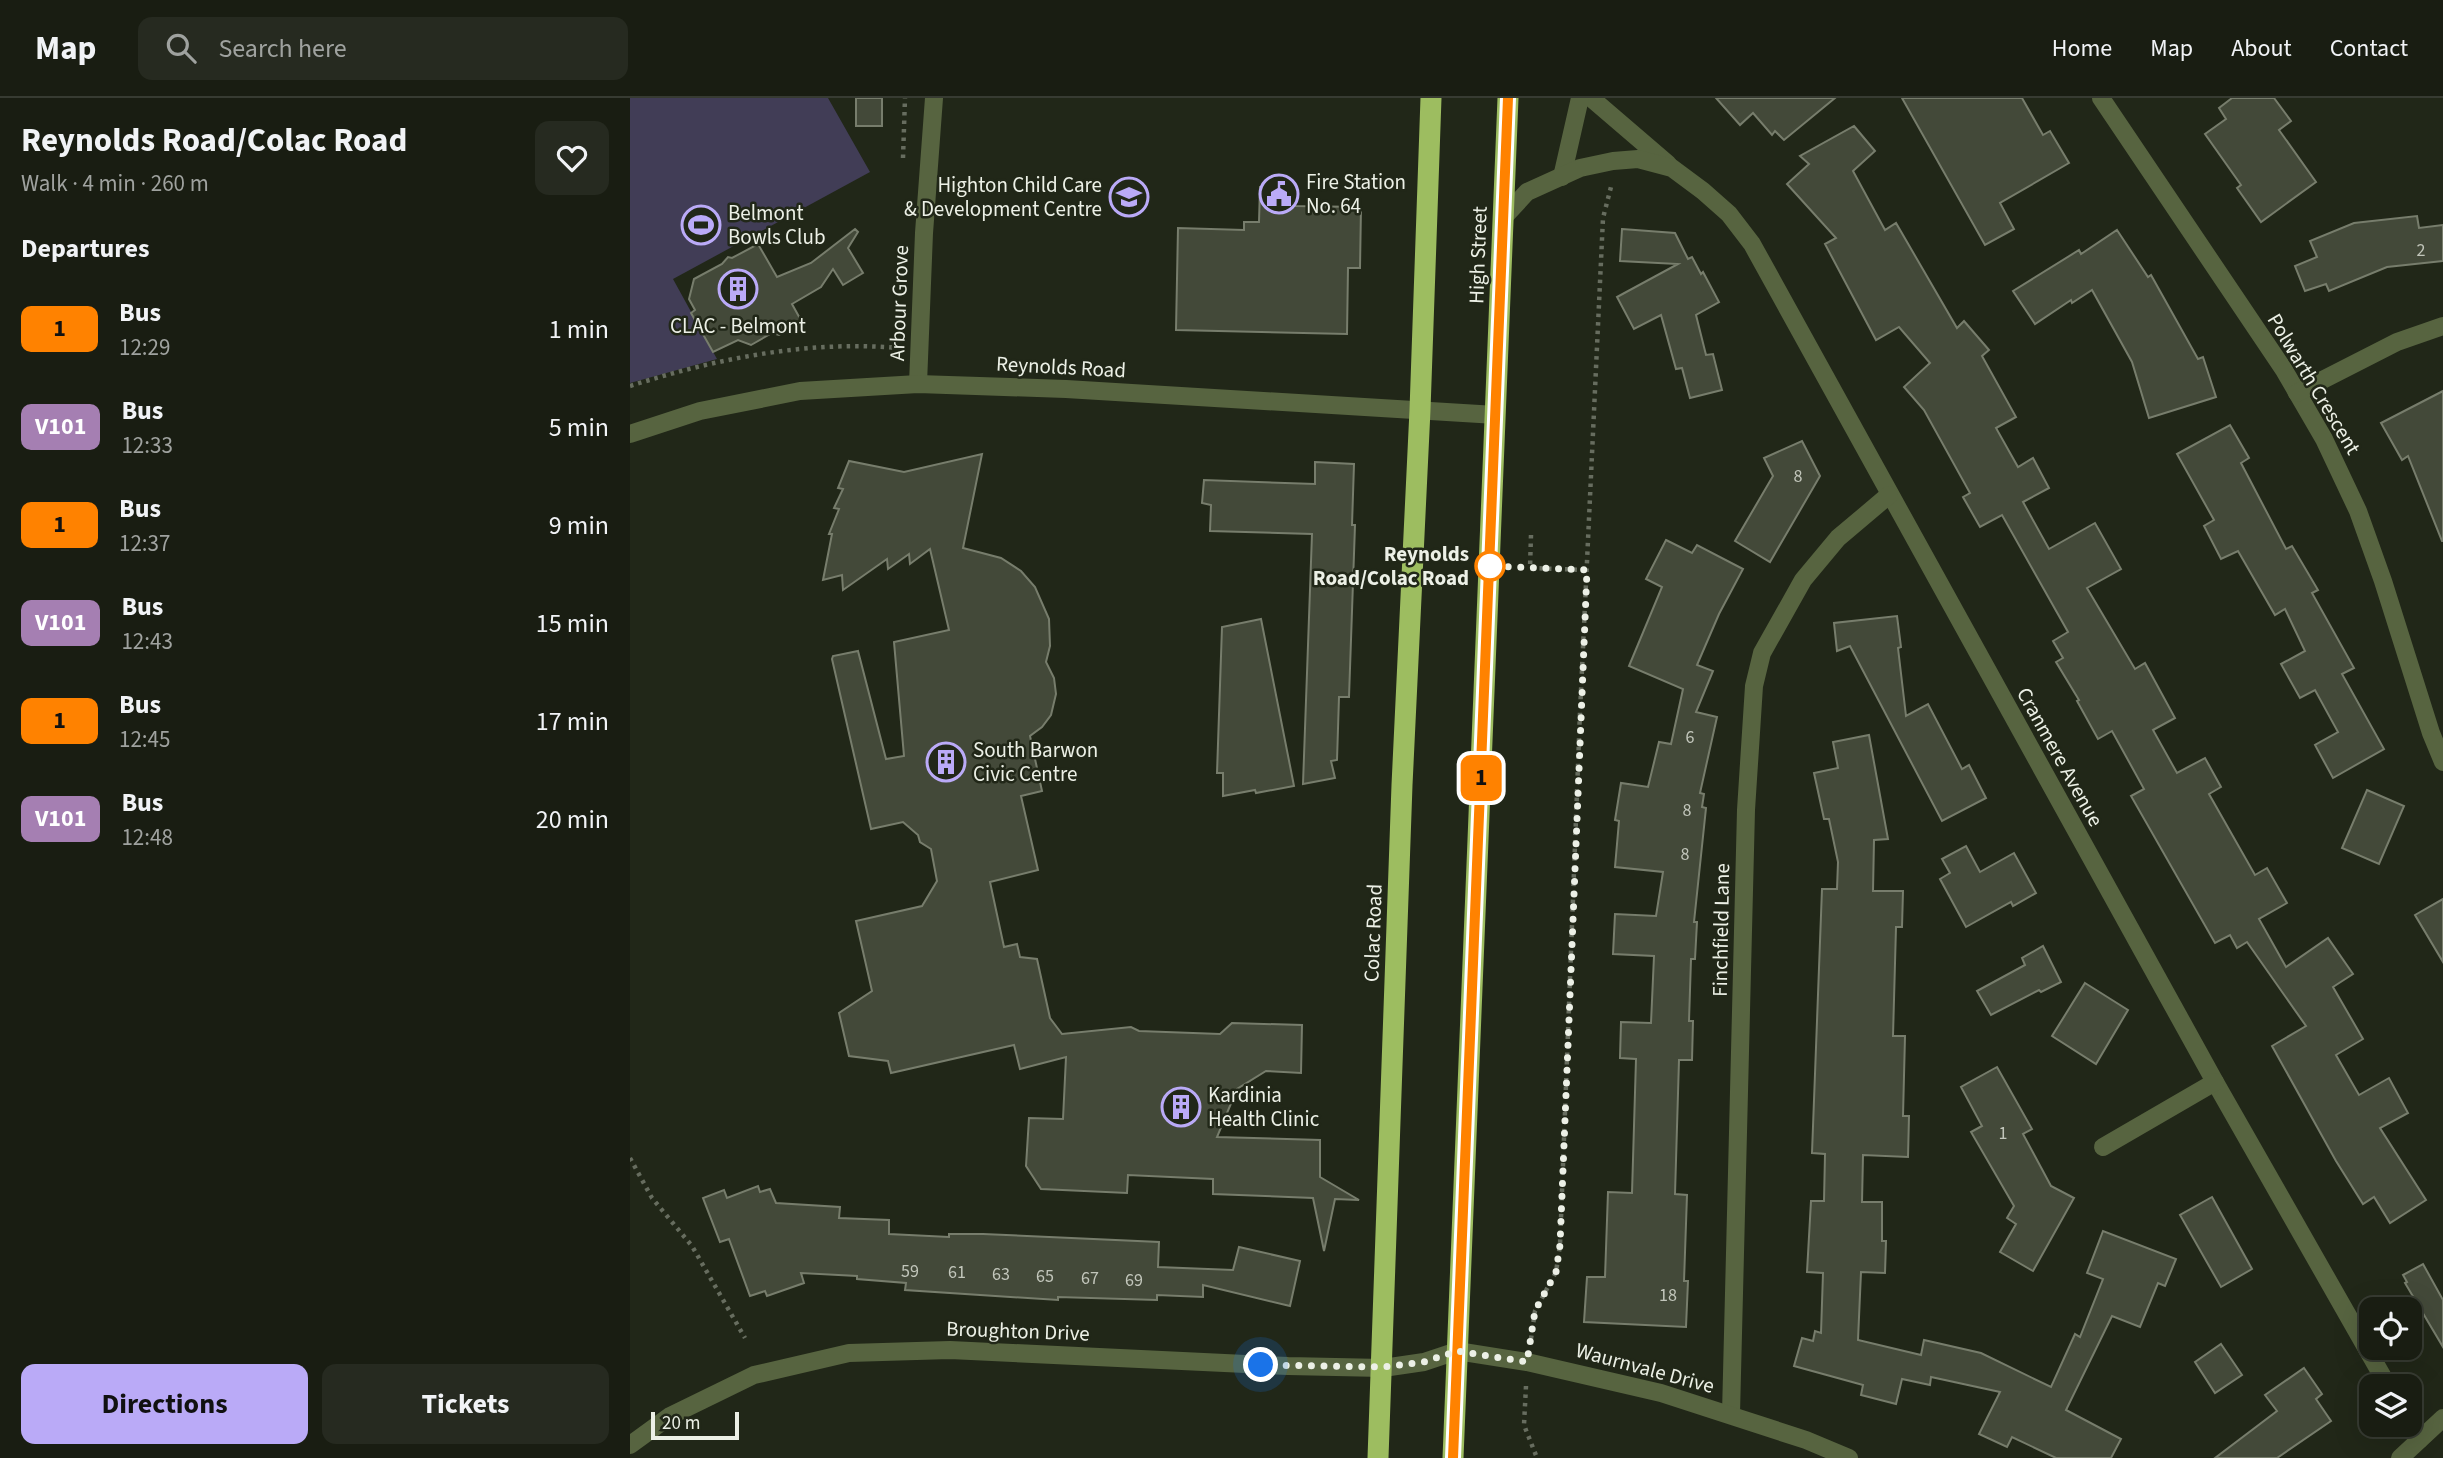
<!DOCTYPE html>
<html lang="en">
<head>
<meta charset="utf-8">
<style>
  :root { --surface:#191d12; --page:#262a20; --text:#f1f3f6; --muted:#9fa29f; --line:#373b32; --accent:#baaaf7 }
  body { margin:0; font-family:"Source Sans 3",sans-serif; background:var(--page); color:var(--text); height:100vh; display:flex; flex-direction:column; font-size:26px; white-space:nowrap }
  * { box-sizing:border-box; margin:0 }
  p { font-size:23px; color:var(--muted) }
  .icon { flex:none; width:38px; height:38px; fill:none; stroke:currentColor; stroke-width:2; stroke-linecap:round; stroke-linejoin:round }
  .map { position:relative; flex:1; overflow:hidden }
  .panel { display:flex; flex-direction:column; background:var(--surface); width:630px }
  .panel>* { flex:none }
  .badge { padding:0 14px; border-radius:10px; font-size:24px; line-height:46px }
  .tools { position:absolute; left:1729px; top:1199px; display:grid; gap:14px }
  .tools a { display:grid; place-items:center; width:63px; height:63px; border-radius:14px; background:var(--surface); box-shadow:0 7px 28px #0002,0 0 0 2px var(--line); font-size:35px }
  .scale { position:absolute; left:21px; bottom:18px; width:88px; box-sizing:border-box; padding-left:7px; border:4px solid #ecf0e6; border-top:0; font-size:19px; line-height:24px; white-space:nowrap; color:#ecf0e6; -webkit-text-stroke:5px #212718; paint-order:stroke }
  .you { position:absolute; width:35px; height:35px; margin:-18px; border:5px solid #fff; border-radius:50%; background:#1a73e8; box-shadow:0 0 0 10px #1a73e833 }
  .map>.badge { position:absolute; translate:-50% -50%; box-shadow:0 0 0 4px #fff }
  h2 { padding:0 21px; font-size:26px; line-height:63px }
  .round { display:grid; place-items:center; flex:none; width:74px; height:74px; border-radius:14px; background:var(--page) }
  .head { display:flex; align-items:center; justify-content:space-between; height:119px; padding:0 21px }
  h1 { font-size:33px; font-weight:700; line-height:52px }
  .button { display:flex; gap:14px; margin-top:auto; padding:14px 21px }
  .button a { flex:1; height:80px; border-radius:14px; background:var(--accent); color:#111; font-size:28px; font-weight:700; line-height:80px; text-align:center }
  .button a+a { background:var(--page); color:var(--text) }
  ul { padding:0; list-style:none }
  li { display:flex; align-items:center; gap:21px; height:98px; padding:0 21px }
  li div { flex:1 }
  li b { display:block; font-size:26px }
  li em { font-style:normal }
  li .badge { min-width:77px; font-weight:700; text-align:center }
  header { display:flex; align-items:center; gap:42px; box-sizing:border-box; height:98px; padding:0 35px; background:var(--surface); border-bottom:2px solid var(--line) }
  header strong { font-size:33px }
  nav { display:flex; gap:38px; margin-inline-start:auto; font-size:24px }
  .search { width:490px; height:63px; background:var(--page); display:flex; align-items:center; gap:18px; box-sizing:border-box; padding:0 24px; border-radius:14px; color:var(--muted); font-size:26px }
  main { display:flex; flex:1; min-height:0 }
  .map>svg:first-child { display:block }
  .green { fill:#413d56 }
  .building { fill:#434939; stroke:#777d6c; stroke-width:2 }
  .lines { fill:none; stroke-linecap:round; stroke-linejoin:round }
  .path { stroke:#676d5f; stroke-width:4.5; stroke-dasharray:3.5 5; stroke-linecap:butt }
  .minor { stroke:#576440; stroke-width:18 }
  .highway { stroke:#9dbd60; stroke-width:21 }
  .line-casing { stroke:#fff; stroke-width:16 }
  .line { stroke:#ff8200; stroke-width:10 }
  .walk { stroke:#ecf0e6; stroke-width:7; stroke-dasharray:0 12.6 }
  .stop-dot { fill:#fff; stroke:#ff8200; stroke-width:3.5 }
  .labels { text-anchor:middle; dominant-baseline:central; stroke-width:5; stroke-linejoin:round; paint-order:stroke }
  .number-label { font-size:18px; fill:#c2c6bb }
  .poi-label { font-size:21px; fill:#ecf0e6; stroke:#212718; text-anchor:start }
  .street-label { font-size:21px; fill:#ecf0e6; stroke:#212718 }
  .stop-label { font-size:21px; font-weight:bold; fill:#ecf0e6; stroke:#212718; text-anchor:end }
</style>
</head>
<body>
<header>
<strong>Map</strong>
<div class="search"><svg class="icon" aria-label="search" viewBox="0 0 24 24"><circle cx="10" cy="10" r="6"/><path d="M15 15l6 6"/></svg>Search here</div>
<nav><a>Home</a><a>Map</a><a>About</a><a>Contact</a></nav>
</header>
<main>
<section class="panel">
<div class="head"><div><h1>Reynolds Road/Colac Road</h1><p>Walk · 4 min · 260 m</p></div><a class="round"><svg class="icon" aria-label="heart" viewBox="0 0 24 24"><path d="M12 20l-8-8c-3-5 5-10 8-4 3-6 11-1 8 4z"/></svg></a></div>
<h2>Departures</h2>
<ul>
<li><span class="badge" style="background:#ff8200;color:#111">1</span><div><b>Bus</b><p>12:29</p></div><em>1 min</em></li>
<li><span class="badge" style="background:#a57fb2;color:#fff">V101</span><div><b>Bus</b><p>12:33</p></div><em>5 min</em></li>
<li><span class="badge" style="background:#ff8200;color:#111">1</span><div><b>Bus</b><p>12:37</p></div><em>9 min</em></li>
<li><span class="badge" style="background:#a57fb2;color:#fff">V101</span><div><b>Bus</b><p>12:43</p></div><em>15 min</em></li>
<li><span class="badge" style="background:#ff8200;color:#111">1</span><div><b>Bus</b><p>12:45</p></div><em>17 min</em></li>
<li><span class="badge" style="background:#a57fb2;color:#fff">V101</span><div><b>Bus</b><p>12:48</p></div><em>20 min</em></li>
</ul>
<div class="button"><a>Directions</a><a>Tickets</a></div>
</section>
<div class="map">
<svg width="1813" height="1360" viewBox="0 0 1813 1360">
  <rect width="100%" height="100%" fill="#212718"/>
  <path class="green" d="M0,0H198L240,74L43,181L87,261L0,285Z"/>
  <g class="building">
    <rect x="226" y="0" width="26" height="28"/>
    <path d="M1086,0H1205L1154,42L1145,33L1142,37L1123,15L1110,27Z"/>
    <path d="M1272,0H1392L1413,37L1420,33L1439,65L1370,105L1384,131L1355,147Z"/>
    <path d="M1602,0H1644L1661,23L1649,32L1686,84L1631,124L1607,90L1611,87L1575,36L1596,21L1589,10Z"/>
    <path d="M1224,28L1245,53L1223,73L1255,132L1266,125L1327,230L1334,223L1359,252L1352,258L1386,319L1366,330L1388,369L1403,360L1419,390L1393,404L1419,451L1465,425L1491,471L1457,490L1505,571L1515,565L1545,620L1523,632L1547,675L1575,660L1591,689L1579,696L1625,777L1637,770L1657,805L1629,821L1656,869L1698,840L1723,876L1703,889L1733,941L1706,957L1729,997L1759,980L1778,1015L1750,1030L1796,1102L1760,1125L1744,1099L1733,1106L1706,1063L1642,948L1676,928L1617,844L1607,850L1600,837L1585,845L1501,698L1514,691L1482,633L1468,641L1447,603L1449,602L1426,564L1433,560L1423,543L1438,534L1372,417L1350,429L1333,399L1340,395L1294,312L1274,289L1300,265L1269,229L1246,242L1195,146L1206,140L1157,86L1179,66L1170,58Z"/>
    <path d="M630,89H665V108L731,109L730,170H718L717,236L546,232L548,130L614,132V124H629Z"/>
    <path d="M1787,118L1789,130L1813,127V163L1757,169L1699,193L1696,186L1675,193L1665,168L1687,159L1680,143L1724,125Z"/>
    <path d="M225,131L228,134L218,150L233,175L213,187L203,171L191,189L162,206L172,224L149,237L142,235L121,247L108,242L83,254L61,215L65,212L59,201L64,181L92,166L98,159L102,160L128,146L147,179L181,165Z"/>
    <path d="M992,131L1045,135L1058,161L1062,159L1071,176L1073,174L1089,204L1066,217L1076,257L1083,256L1092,292L1060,300L1052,270L1046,271L1031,217L1004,231L987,199L1048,166L990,163Z"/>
    <path d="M1487,132L1518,179L1521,177L1568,261L1573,259L1586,299L1519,320L1502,264L1462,192L1442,205L1441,202L1405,226L1383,193L1449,152L1451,156Z"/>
    <path d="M1813,293V443H1812L1778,358L1772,362L1751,325Z"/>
    <path d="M1600,327L1619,360L1611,365L1656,451L1662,448L1688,492L1682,495L1724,570L1712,576L1754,651L1703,680L1685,647L1708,634L1685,592L1670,600L1651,566L1675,553L1655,511L1645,517L1608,453L1591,461L1574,428L1584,422L1547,356Z"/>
    <path d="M1172,343L1190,378L1140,464L1105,443L1143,378L1134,360Z"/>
    <path d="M352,356L333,450L371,460L391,473L405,489L419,521L420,548L416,564L424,580L426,596L421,617L412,629L400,638L412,693L391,698L408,772L360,784L374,849L387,846L390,859L407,861L420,920L432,936L501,929L509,933L590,936L602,925L672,927L671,975L636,973L607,991L587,1039L690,1042V1079L729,1102L705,1101L694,1153L683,1100L583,1096V1081L498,1077L497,1095L411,1091L396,1068L399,1020L433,1021L436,959L390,971L384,947L261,975L258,963L219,958L209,915L242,893L226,823L292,808L307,783L301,751L290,744L288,737L273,724L241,731L202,561L203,558L228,553L256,661L274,658L264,544L319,532L300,451L280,466L279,456L258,471L257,461L213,492L212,477L193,482L202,436H199L209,411L204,410L213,391L208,390L219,363L274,374Z"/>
    <path d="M685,364L724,366L722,427H725L719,599H709L707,662L701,663L705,680L673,686L682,436L580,433L581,407L572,405L574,382L685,386Z"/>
    <path d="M1036,442L1062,455L1067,447L1113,471L1089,516L1067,567L1083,573L1066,614L1087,619L1070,695L1074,696L1072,709L1076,710L1064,824H1067L1065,861H1061L1059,923H1063L1062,962H1049L1045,1096L1057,1097L1054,1183H1058L1056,1229L954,1224L957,1179H975L978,1094L1002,1095L1006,961L990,960L991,924L1021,925L1024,858L983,856L985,816L1026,818L1033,774L985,769L989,723L985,722L991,685L1018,689L1029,644L1041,646L1053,591L999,568L1032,489L1016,481Z"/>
    <path d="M1267,518L1271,549L1268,550L1276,618L1298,606L1332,671L1339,667L1356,700L1312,723L1220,548L1207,553L1204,525Z"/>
    <path d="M631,521L664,688L626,695L625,692L593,698V675H587L592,529Z"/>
    <path d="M1239,637L1258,741L1244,742L1243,793H1273L1272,829H1266L1263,938H1275L1273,1018H1279L1278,1059L1233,1057L1232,1104H1252V1143H1256L1255,1175L1231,1174L1228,1242L1291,1257L1294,1242L1351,1255L1421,1289L1445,1236L1450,1239L1473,1181L1457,1175L1473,1133L1546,1161L1535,1188L1528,1185L1510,1229L1482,1218L1436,1312L1491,1341L1481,1360H1426L1382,1339L1377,1349L1349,1336L1370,1294L1301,1279L1300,1287L1272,1281L1266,1306L1231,1297L1233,1287L1164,1268L1172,1240L1183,1243L1185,1233L1191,1235L1193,1175L1177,1174L1181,1103H1194L1195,1056L1182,1055L1192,791H1207L1208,764L1199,721H1194L1184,675L1208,670L1203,644Z"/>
    <path d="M1737,692L1774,708L1749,766L1712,750Z"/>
    <path d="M1336,748L1350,774L1384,755L1406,795L1383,808L1381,804L1336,829L1310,781L1320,775L1312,761Z"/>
    <path d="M1813,801V864L1785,817Z"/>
    <path d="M1413,848L1431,884L1411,894L1409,892L1361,917L1347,893L1395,867L1392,860Z"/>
    <path d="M1455,885L1498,912L1466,966L1422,938Z"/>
    <path d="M1367,969L1402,1031L1393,1036L1421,1088L1444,1100L1403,1173L1370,1154L1386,1126L1377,1120L1384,1108L1341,1034L1352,1028L1331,989Z"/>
    <path d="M128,1088L130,1094L140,1091L146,1105L210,1109L209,1120L259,1122V1136L319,1139V1136H353L529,1144L528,1169L603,1172L609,1149L670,1163L660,1208L573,1187V1199L527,1197V1202L428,1199V1202L275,1192L276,1185L227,1181V1178L171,1175L174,1185L137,1198L135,1193L120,1198L99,1141L90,1144L73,1100L94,1092L97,1100Z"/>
    <path d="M1582,1099L1622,1171L1591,1189L1550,1117Z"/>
    <path d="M1793,1166L1813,1202V1249L1775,1185L1777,1184L1773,1177Z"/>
    <path d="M1591,1246L1612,1277L1585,1295L1565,1264Z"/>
    <path d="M1674,1270L1692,1296L1686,1301L1701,1323L1647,1360H1585L1647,1313L1635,1297Z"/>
  </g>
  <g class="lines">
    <g class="path">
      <path d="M273,60L275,0"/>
      <path d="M0,288C85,261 178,242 268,250"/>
      <path d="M901,437L900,470L957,472"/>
      <path d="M0,1060L22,1100L62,1148L115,1240"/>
      <path d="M901,1241L905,1213L926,1174L930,1147L950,614L973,120L982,85"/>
      <path d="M896,1288L894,1327L907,1360"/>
    </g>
    <g class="minor">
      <path d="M961,0L1038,66"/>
      <path d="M1471,0L1654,272L1694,341L1728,413L1753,483L1801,635L1813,664"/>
      <path d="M932,79L950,0"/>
      <path d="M874,119L897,94L950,70L983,63L1008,61L1042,70L1073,93L1099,116L1122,146L1585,984L1758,1288"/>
      <path d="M288,286L294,135L304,0"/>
      <path d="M1667,295L1767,244L1813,228"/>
      <path d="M0,336L70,313L170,293L288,286L436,291L866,317"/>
      <path d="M1473,1049L1585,984"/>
      <path d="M1101,1316L1116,712L1124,588L1132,555L1173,482L1208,440L1259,397"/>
      <path d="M1780,1326L1789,1342"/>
      <path d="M0,1347L40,1318L124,1277L219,1255L320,1252L658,1268L753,1270L794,1264L827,1253L897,1264L1031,1295L1176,1342L1219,1360"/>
      <path d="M1770,1360L1813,1320"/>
    </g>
    <g class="highway">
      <path d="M748,1360L772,687L790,312L801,0"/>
      <path d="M823,1360L878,0"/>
    </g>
  </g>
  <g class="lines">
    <defs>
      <path id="line" d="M823,1360L878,0"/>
    </defs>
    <use href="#line" class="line-casing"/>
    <use href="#line" class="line"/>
    <path class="walk" d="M631,1267L752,1269L794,1264L827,1253L897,1264L905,1213L926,1174L930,1147L957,472L860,468"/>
  </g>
  <defs>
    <symbol id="civic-ring" viewBox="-11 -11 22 22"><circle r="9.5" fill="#212718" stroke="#baaaf7" stroke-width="1.5"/><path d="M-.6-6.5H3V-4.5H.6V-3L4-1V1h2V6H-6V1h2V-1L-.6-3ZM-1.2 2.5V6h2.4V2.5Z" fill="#baaaf7"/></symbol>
    <symbol id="school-ring" viewBox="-11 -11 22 22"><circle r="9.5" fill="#212718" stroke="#baaaf7" stroke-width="1.5"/><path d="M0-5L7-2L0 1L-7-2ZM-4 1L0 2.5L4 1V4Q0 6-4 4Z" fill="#baaaf7"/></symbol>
    <symbol id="stadium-ring" viewBox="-11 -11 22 22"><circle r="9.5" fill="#212718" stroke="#baaaf7" stroke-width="1.5"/><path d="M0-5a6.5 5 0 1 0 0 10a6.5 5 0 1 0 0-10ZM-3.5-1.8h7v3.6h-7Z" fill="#baaaf7"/></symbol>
    <symbol id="building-ring" viewBox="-11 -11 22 22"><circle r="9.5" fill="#212718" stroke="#baaaf7" stroke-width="1.5"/><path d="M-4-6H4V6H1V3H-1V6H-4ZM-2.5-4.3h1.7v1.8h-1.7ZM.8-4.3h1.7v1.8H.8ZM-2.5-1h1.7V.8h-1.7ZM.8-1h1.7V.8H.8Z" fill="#baaaf7"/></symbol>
  </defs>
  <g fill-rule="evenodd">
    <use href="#civic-ring" x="627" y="74" width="44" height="44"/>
    <use href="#school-ring" x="477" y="77" width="44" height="44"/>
    <use href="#stadium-ring" x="49" y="105" width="44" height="44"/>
    <use href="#building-ring" x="86" y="169" width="44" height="44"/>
    <use href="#building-ring" x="294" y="642" width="44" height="44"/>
    <use href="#building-ring" x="529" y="987" width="44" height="44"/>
  </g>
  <circle class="stop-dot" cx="860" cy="468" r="14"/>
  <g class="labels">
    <g class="number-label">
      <text x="1791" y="152">2</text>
      <text x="1168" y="378">8</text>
      <text x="1060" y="639">6</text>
      <text x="1057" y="712">8</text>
      <text x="1055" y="756">8</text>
      <text x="1373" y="1035">1</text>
      <text x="280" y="1173">59</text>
      <text x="327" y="1174">61</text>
      <text x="371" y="1176">63</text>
      <text x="415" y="1178">65</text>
      <text x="460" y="1180">67</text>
      <text x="504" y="1182">69</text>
      <text x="1038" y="1197">18</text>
    </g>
    <g class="poi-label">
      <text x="676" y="84">Fire Station<tspan x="676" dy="24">No. 64</tspan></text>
      <text x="472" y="87" text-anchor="end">Highton Child Care<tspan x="472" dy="24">&amp; Development Centre</tspan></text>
      <text x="98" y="115">Belmont<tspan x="98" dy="24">Bowls Club</tspan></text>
      <text x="108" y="228" text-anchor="middle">CLAC - Belmont</text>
      <text x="343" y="652">South Barwon<tspan x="343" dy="24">Civic Centre</tspan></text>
      <text x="578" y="997">Kardinia<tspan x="578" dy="24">Health Clinic</tspan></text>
    </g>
    <g class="street-label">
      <text transform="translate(848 157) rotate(-88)">High Street</text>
      <text transform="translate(269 205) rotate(-88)">Arbour Grove</text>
      <text transform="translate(431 269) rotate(3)">Reynolds Road</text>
      <text transform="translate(1684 286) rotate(59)">Polwarth Crescent</text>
      <text transform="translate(1430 659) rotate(61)">Cranmere Avenue</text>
      <text transform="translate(1091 832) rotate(-89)">Finchfield Lane</text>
      <text transform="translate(743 835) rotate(-88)">Colac Road</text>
      <text transform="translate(388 1233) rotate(2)">Broughton Drive</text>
      <text transform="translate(1015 1270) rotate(15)">Waurnvale Drive</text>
    </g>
    <g class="stop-label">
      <text x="839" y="456">Reynolds<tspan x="839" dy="24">Road/Colac Road</tspan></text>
    </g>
  </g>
</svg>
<div class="tools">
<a><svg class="icon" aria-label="locate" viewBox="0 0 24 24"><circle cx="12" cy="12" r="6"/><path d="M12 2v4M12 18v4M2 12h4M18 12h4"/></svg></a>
<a><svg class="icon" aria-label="layers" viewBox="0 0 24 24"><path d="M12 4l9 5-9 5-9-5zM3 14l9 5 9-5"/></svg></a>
</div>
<div class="scale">20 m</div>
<div class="you" style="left:631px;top:1267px"></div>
<b class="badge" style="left:851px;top:680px;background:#ff8200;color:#111">1</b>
</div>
</main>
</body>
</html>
